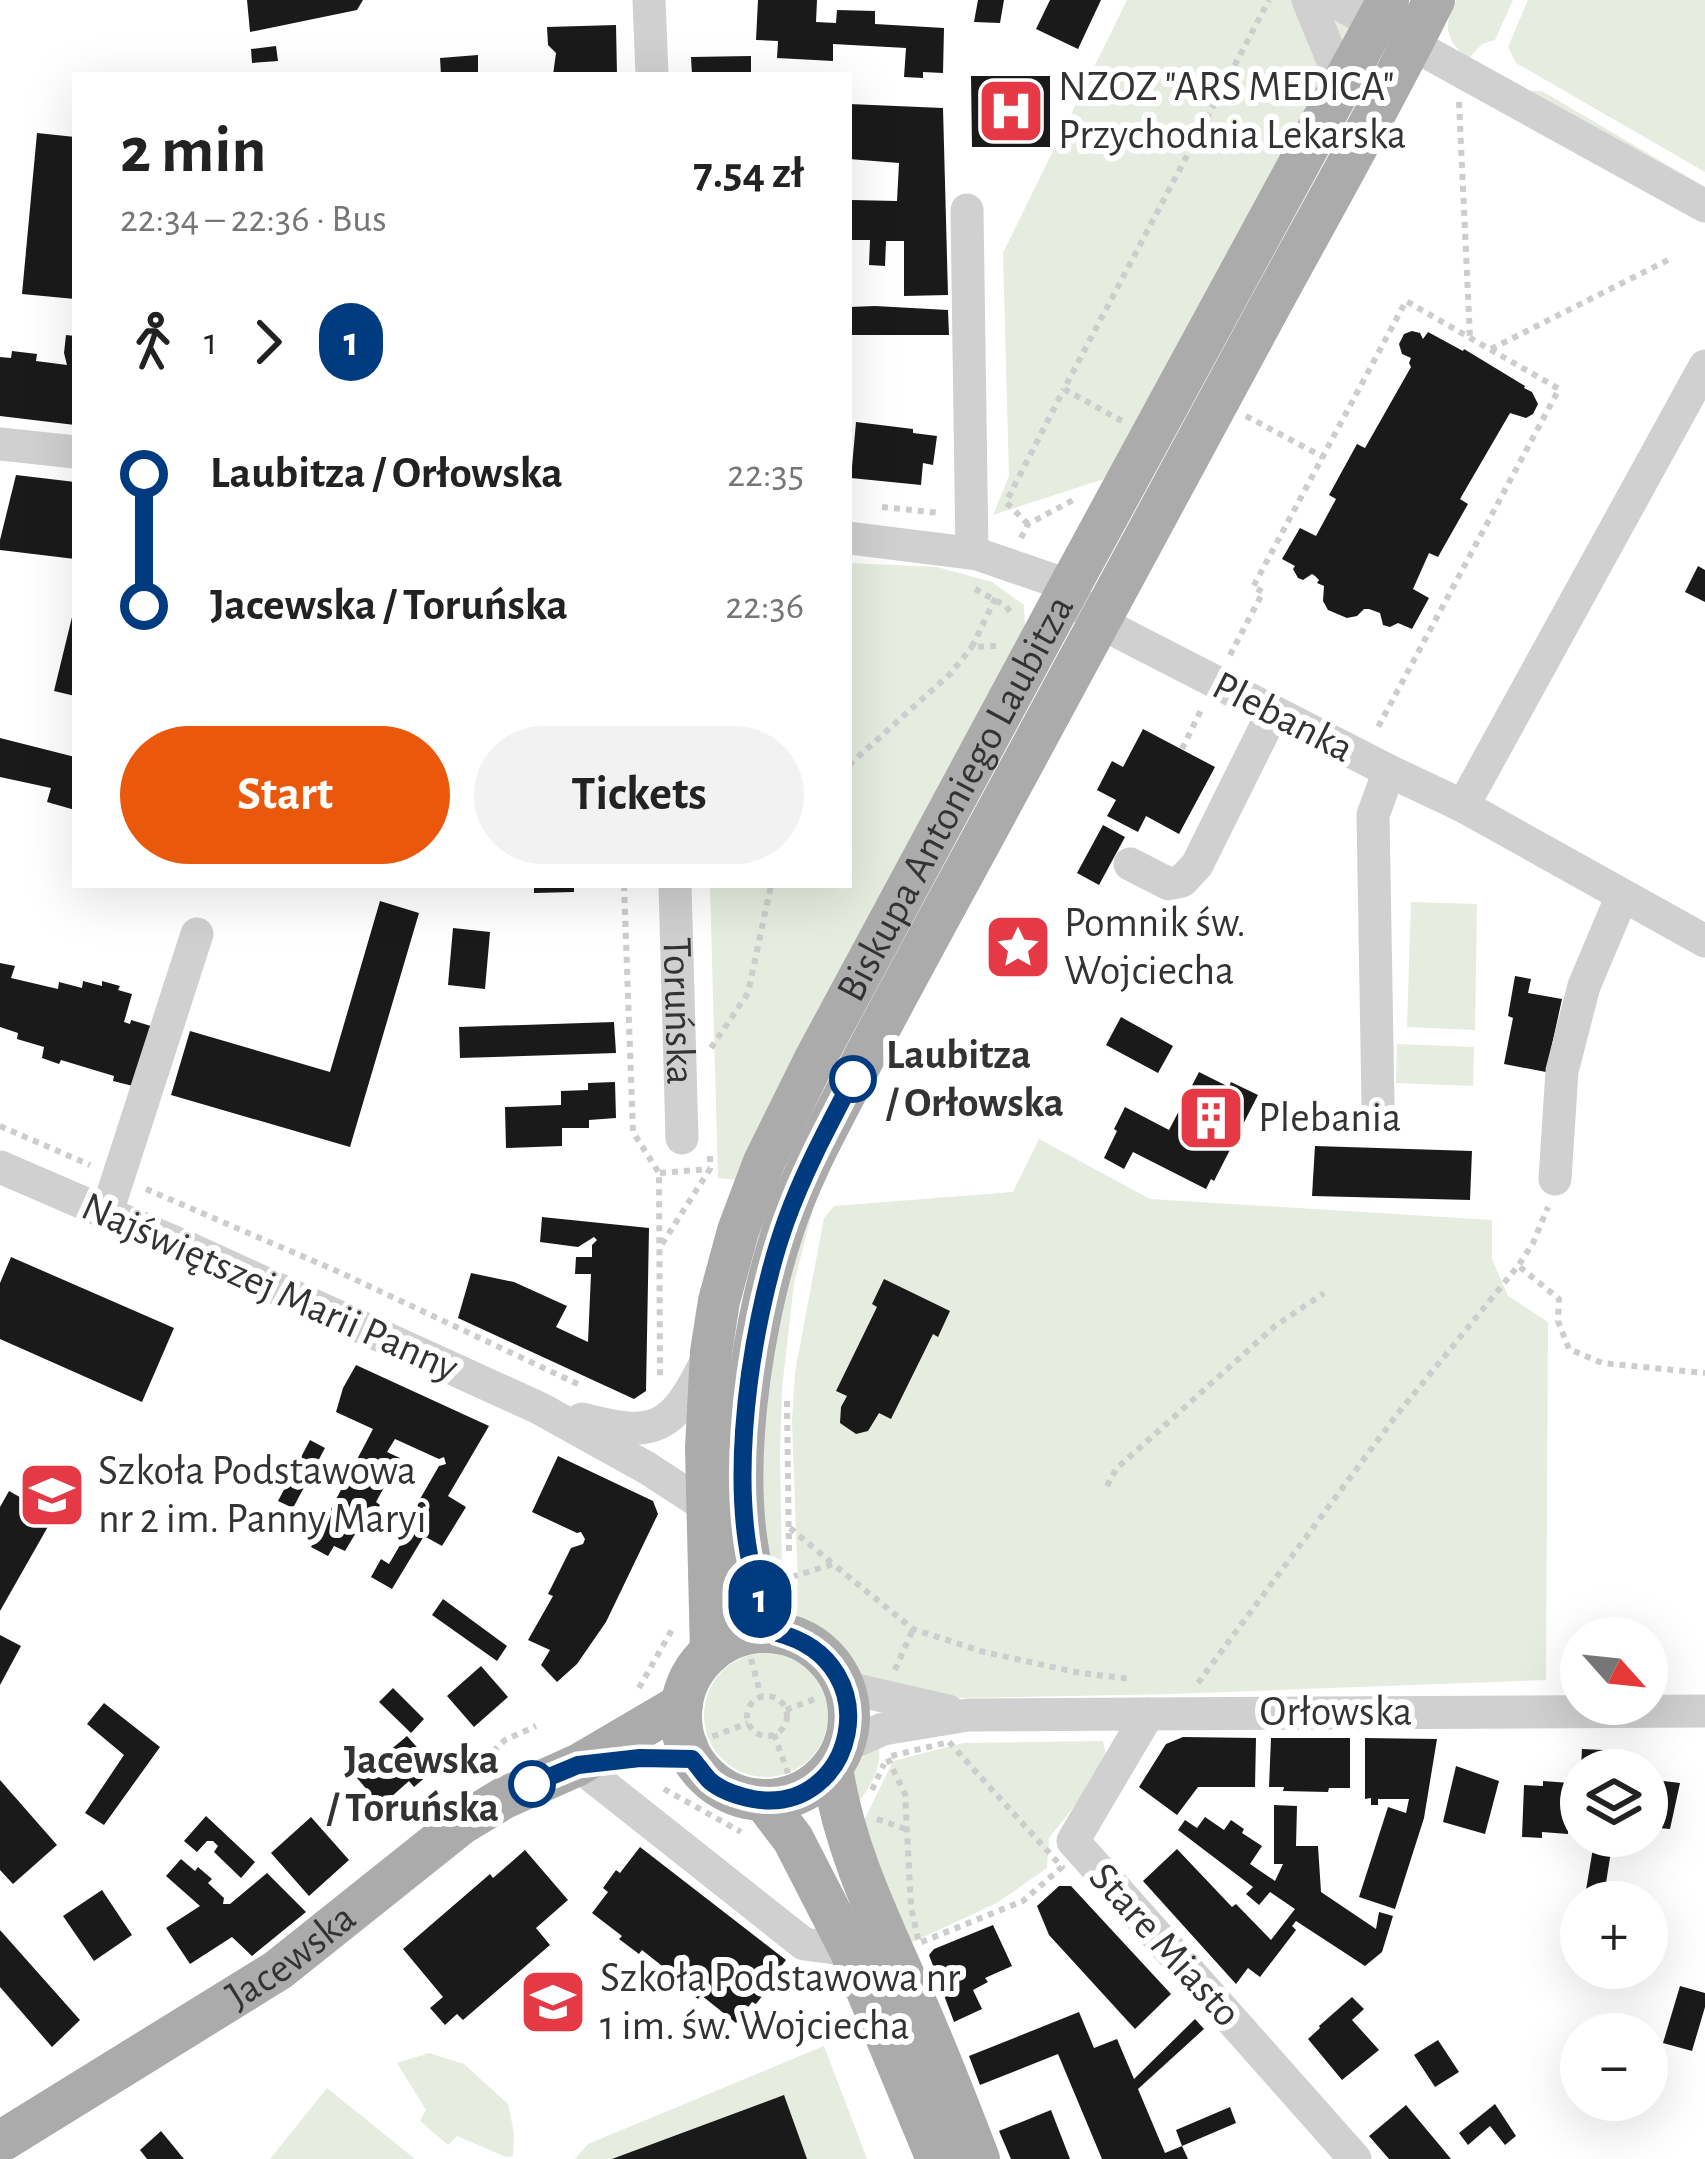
<!DOCTYPE html>
<html lang="en">
<head>
<meta charset="utf-8">
<style>
  :root { --surface:#fff; --page:#f2f2f2; --text:#222; --muted:#767676; --accent:#ea580c }
  body { margin:0; font-family:"Alegreya Sans",sans-serif; background:var(--page); color:var(--text); height:100vh; display:flex; flex-direction:column; font-size:45px; white-space:nowrap }
  * { box-sizing:border-box; margin:0 }
  p { font-size:39px; color:var(--muted) }
  .icon { flex:none; width:66px; height:66px; fill:none; stroke:currentColor; stroke-width:2; stroke-linecap:round; stroke-linejoin:round }
  .map { position:relative; flex:1; overflow:hidden }
  .panel { position:absolute; left:72px; top:72px; width:780px; height:816px; display:flex; flex-direction:column; background:var(--surface); border-radius:0px; box-shadow:0 12px 48px #0002 }
  .panel>* { flex:none }
  .badge { padding:0 24px; border-radius:39px; font-size:42px; line-height:78px }
  .needle { width:78px; rotate:117deg }
  .buttons { position:absolute; left:1560px; top:1617px; display:grid; gap:24px }
  .buttons a { display:grid; place-items:center; width:108px; height:108px; border-radius:50%; background:var(--surface); box-shadow:0 12px 48px #0002; font-size:60px }
  .map>.badge { position:absolute; translate:-50% -50%; box-shadow:0 0 0 6px #fff }
  .legs { display:flex; align-items:center; gap:18px; height:132px; padding:0 48px; font-size:39px }
  .legs p { margin-inline-start:auto }
  .summary { display:flex; align-items:center; justify-content:space-between; height:204px; padding:0 48px }
  h1 { font-size:66px; font-weight:700; line-height:90px }
  .cta { display:flex; gap:24px; margin-top:auto; padding:24px 48px }
  .cta a { flex:1; height:138px; border-radius:72px; background:var(--accent); color:#fff; font-size:48px; font-weight:700; line-height:138px; text-align:center }
  .cta a+a { background:var(--page); color:var(--text) }
  ul { padding:0 48px; list-style:none }
  li { display:flex; align-items:center; gap:42px; height:132px; font-size:45px }
  li i { display:grid; place-items:center; width:18px; height:100%; margin:0 15px; background:currentColor }
  li i::after { content:''; width:30px; height:30px; margin:-15px; border:9px solid; border-radius:50%; background:var(--surface) }
  li p { margin-inline-start:auto }
  li:first-child i { background:linear-gradient(#0000 50%,currentColor 0) }
  li:last-child i { background:linear-gradient(currentColor 50%,#0000 0) }
  .map>svg:first-child { display:block }
  .green { fill:#e6ecdf }
  .building { fill:#1a1a1a }
  .lines { fill:none; stroke-linecap:round; stroke-linejoin:round }
  .path { stroke:#cdcdcd; stroke-width:6; stroke-dasharray:6 6; stroke-linecap:butt }
  .minor { stroke:#d0d0d0; stroke-width:33 }
  .major { stroke:#ababab; stroke-width:42 }
  .line-1-casing { stroke:#fff; stroke-width:27 }
  .line-1 { stroke:#003b80; stroke-width:18 }
  .stop-1-dot { fill:#fff; stroke:#003b80; stroke-width:6 }
  .labels { text-anchor:middle; dominant-baseline:central; stroke-width:12; stroke-linejoin:round; paint-order:stroke }
  .poi-label { font-size:42px; fill:#333; stroke:#fff; text-anchor:start }
  .street-label { font-size:42px; fill:#333; stroke:#fff }
  .stop-label { font-size:42px; font-weight:bold; fill:#333; stroke:#fff; text-anchor:start }
</style>
</head>
<body>
<div class="map">
<svg width="1705" height="2159" viewBox="0 0 1705 2159">
  <rect width="100%" height="100%" fill="#fff"/>
  <g class="green">
    <path d="M1127,0H1368L1110,477L993,515L1009,476L1003,253Z"/>
    <path d="M1456,0H1513L1495,40L1482,44L1468,59C1445,39 1443,26 1456,0Z"/>
    <path d="M1528,0H1705V172L1516,63L1508,47Z"/>
    <path d="M1524,91H1542L1705,187V196Z"/>
    <path d="M849,563L937,567L992,582L1024,605L1025,632L737,1180L718,1178L710,885H849Z"/>
    <path d="M1411,902L1477,904L1475,1030L1407,1027Z"/>
    <path d="M1397,1044L1474,1047L1473,1086L1396,1083Z"/>
    <path d="M1039,1139L1150,1199L1492,1220V1259L1508,1296L1548,1322L1546,1680L1173,1694L958,1698L901,1692L875,1687L854,1672L838,1652L821,1637L789,1619L772,1595L798,1586L792,1422L795,1372L824,1218L834,1206L1013,1192Z"/>
    <path d="M815,1201L794,1283L782,1389L780,1455L782,1569L765,1575L755,1533L765,1405L792,1254Z"/>
    <circle cx="766" cy="1715" r="62"/>
    <path d="M1103,1741L1108,1764L1049,1838L1047,1868L997,1903L906,1945L858,1833L893,1761L963,1743Z"/>
    <path d="M879,1748C882,1768 866,1798 850,1808V1771L866,1753Z"/>
    <path d="M824,2046L867,2159H575L588,2144Z"/>
    <path d="M429,2053L464,2064L508,2104L514,2133L513,2156L506,2157L457,2136L448,2145L420,2121L426,2110L397,2063Z"/>
    <path d="M327,2088L415,2159H270Z"/>
  </g>
  <g class="building">
    <path d="M247,0H363L357,10L250,32Z"/>
    <path d="M758,0H817L816,22L836,23L837,10L875,11V24L944,28L943,73L923,72V78L904,77L906,48L833,44V61L777,58L778,41L756,40Z"/>
    <path d="M978,0H1004L1000,23L974,22Z"/>
    <path d="M1050,0H1101L1078,49L1036,29Z"/>
    <path d="M616,25L617,75H553L556,53L548,45L547,27Z"/>
    <path d="M276,46L278,61L252,63L251,49Z"/>
    <path d="M478,55V75H441L440,58Z"/>
    <path d="M751,56V75H692L691,57Z"/>
    <path d="M971,76H1050V147H972Z"/>
    <path d="M849,104L943,108L948,295L904,296V241H886L885,266L869,265L870,240H849L851,200L897,201L899,163L849,159Z"/>
    <path d="M37,133L75,137V299L22,294Z"/>
    <path d="M875,306L948,310L949,335H849V307Z"/>
    <path d="M1412,331L1420,333L1423,339L1428,332L1463,351L1464,349L1525,386L1524,388L1532,392L1538,404L1533,414L1526,418L1510,413L1460,499L1468,504L1438,557L1429,553L1413,589L1429,598L1412,629L1398,623L1390,627L1383,625L1380,613L1369,609H1364L1357,616L1347,618L1328,610L1323,601L1324,586L1317,583L1319,580L1315,576L1312,574L1303,580L1298,578L1293,569L1295,566L1282,559L1300,528L1316,536L1336,499L1329,495L1357,444L1365,448L1411,367L1409,363L1411,358L1402,354L1399,344L1404,334Z"/>
    <path d="M66,335L75,336V425L0,416V357L11,358L12,351L37,354L36,361L67,365L64,353Z"/>
    <path d="M856,422L913,429V433L937,436L933,465L923,463L921,485L851,478Z"/>
    <path d="M16,475L75,482V559L0,550V540Z"/>
    <path d="M1698,566L1705,570V602L1685,592Z"/>
    <path d="M73,613H75V696L54,691Z"/>
    <path d="M1143,729L1215,767L1179,834L1146,816L1138,832L1107,816L1116,800L1097,790L1112,761L1123,767Z"/>
    <path d="M0,738L75,757V810L47,802L51,788L0,777Z"/>
    <path d="M1103,825L1125,837L1099,885L1077,873Z"/>
    <path d="M534,885H574V892L534,893Z"/>
    <path d="M380,901L419,913L350,1147L171,1095L190,1031L330,1072Z"/>
    <path d="M453,928L490,932L485,989L448,985Z"/>
    <path d="M0,963L15,966L11,978L58,989L59,982L82,988L83,981L102,986V981L120,986L118,990L132,994L124,1022L130,1024L131,1020L151,1026L133,1086L113,1081L114,1076L61,1060L59,1064L42,1058L44,1047L17,1039L18,1033L0,1027Z"/>
    <path d="M1515,976L1531,979L1528,993L1562,999L1546,1072L1504,1064L1513,1018L1508,1016Z"/>
    <path d="M1121,1017L1173,1046L1158,1073L1106,1045Z"/>
    <path d="M614,1022L616,1053L460,1058L459,1027Z"/>
    <path d="M1199,1072L1229,1087L1231,1082L1258,1095L1214,1181L1211,1179L1206,1189L1133,1152L1124,1169L1104,1158L1117,1131L1114,1129L1125,1107L1169,1130Z"/>
    <path d="M615,1082L616,1118L589,1120V1128H562V1146L506,1148L505,1107L561,1105V1091L588,1090V1083Z"/>
    <path d="M1315,1146L1472,1151L1470,1200L1312,1196Z"/>
    <path d="M542,1217L649,1228L646,1391L634,1399L458,1318L471,1273L514,1282L567,1306L556,1327L588,1342L591,1274H575L576,1257H592V1245L597,1240L594,1237L578,1247L540,1242Z"/>
    <path d="M11,1257L174,1328L142,1402L0,1339V1283Z"/>
    <path d="M884,1279L950,1311L938,1337L933,1334L891,1419L879,1413L868,1431L856,1434L840,1423L841,1407L847,1396L836,1391L877,1307L872,1304Z"/>
    <path d="M356,1365L489,1426L448,1496L466,1507L442,1546L424,1536L392,1589L371,1577L381,1559L389,1564L410,1528L405,1525L439,1466L446,1464L444,1457L439,1459L395,1439L387,1452L400,1458L376,1502L380,1505L363,1535L357,1531L345,1551L334,1546L328,1556L311,1547L373,1429L336,1412L343,1388Z"/>
    <path d="M310,1440L325,1448L293,1508L278,1501Z"/>
    <path d="M558,1456L653,1501L658,1514L606,1622L577,1664L557,1682L541,1665L550,1650L528,1640L553,1596L548,1594L571,1548L583,1544L585,1539L581,1532L577,1533L532,1512Z"/>
    <path d="M9,1491L54,1516L0,1611V1507Z"/>
    <path d="M443,1599L507,1646L497,1661L432,1615Z"/>
    <path d="M0,1635L21,1646L0,1685Z"/>
    <path d="M481,1666L508,1697L474,1727L447,1696Z"/>
    <path d="M393,1688L424,1719L411,1733L379,1702Z"/>
    <path d="M104,1703L160,1747L104,1825L85,1813L124,1755L87,1724Z"/>
    <path d="M407,1736L423,1754L426,1752L435,1762L432,1765L435,1769L414,1787L409,1781L381,1806L357,1778Z"/>
    <path d="M1183,1737L1256,1738L1255,1787H1198L1177,1815L1139,1787L1166,1744Z"/>
    <path d="M1271,1738H1350V1788H1329L1328,1792L1283,1791L1284,1787H1269Z"/>
    <path d="M1365,1738L1437,1739L1424,1818L1395,1909L1359,1897L1388,1807L1406,1813L1409,1799H1378V1805H1371V1798L1365,1799Z"/>
    <path d="M1582,1749L1603,1750L1602,1770H1584L1581,1767Z"/>
    <path d="M1456,1766L1499,1781L1485,1834L1443,1822Z"/>
    <path d="M1647,1779L1680,1783L1670,1829L1647,1827Z"/>
    <path d="M0,1780L57,1845L13,1884L0,1870Z"/>
    <path d="M1543,1781L1570,1783L1568,1834L1542,1832V1838L1522,1837L1524,1785L1543,1786Z"/>
    <path d="M1274,1805L1297,1806L1296,1846H1318L1321,1892L1376,1929L1379,1912L1393,1916L1382,1952L1365,1966L1296,1921L1292,1926L1296,1930L1260,1977L1248,1968L1236,1984L1143,1881L1177,1849L1232,1907L1236,1904L1271,1940L1295,1909L1270,1892L1259,1905L1246,1894L1253,1887L1178,1830L1185,1820L1197,1828L1205,1817L1224,1830L1231,1820L1244,1829L1242,1833L1262,1846L1250,1864L1275,1881L1283,1864H1274Z"/>
    <path d="M206,1816L255,1862L241,1878L214,1852L218,1846L213,1841H207L197,1852L184,1841Z"/>
    <path d="M311,1817L349,1860L309,1896L271,1853Z"/>
    <path d="M1595,1836L1605,1837L1604,1844L1612,1845L1603,1902H1584Z"/>
    <path d="M640,1847L786,1960L767,1984L770,1986L756,2004L752,2002L736,2023L701,1995L698,1999L678,1984L681,1981L642,1950L639,1954L619,1939L622,1936L592,1913L608,1892L603,1888L616,1870L620,1873Z"/>
    <path d="M525,1850L568,1900L536,1928L550,1945L463,2020L457,2014L445,2025L430,2008L443,1997L403,1949L490,1874L493,1878Z"/>
    <path d="M181,1859L195,1871L198,1867L212,1879L208,1883L224,1898L223,1904H230L267,1873L306,1912L252,1956L232,1937L190,1964L166,1928L200,1906L166,1876Z"/>
    <path d="M1059,1886H1071L1171,1994L1135,2029L1049,1935L1037,1906Z"/>
    <path d="M102,1890L132,1935L94,1961L63,1916Z"/>
    <path d="M993,1925L1012,1966L985,1978L988,1982L973,1990L982,2009L954,2022L929,1955L934,1949Z"/>
    <path d="M0,1930L80,2020L52,2047L0,1987Z"/>
    <path d="M1680,1986L1705,1993V2007L1692,2051L1663,2043Z"/>
    <path d="M1352,1997L1364,2009L1352,2020L1379,2050L1342,2080L1308,2039L1320,2028L1319,2026Z"/>
    <path d="M1079,2012L1094,2048L1117,2039L1134,2079L1195,2019L1204,2029L1138,2089L1165,2153L1182,2146L1188,2159H1102L1058,2054L980,2085L969,2056Z"/>
    <path d="M1438,2040L1459,2072L1435,2087L1414,2055Z"/>
    <path d="M784,2095L807,2159H612Z"/>
    <path d="M1495,2104L1516,2136L1505,2145L1490,2126L1468,2145L1459,2133Z"/>
    <path d="M1406,2105L1442,2148L1451,2159H1389L1369,2136Z"/>
    <path d="M1230,2107L1236,2123L1182,2146L1176,2130Z"/>
    <path d="M1051,2110L1070,2159H1011L999,2131Z"/>
    <path d="M161,2131L184,2159H147L140,2150Z"/>
  </g>
  <g class="lines">
    <g class="path">
      <path d="M1459,102L1470,338"/>
      <path d="M1491,349L1670,259"/>
      <path d="M1246,416L1323,457"/>
      <path d="M1122,421L1064,389L1269,0"/>
      <path d="M882,507L940,513"/>
      <path d="M1028,524L1006,502L1064,389"/>
      <path d="M1021,538L1028,524L1077,498"/>
      <path d="M975,589L1006,606L1013,616"/>
      <path d="M996,646L972,647L997,595"/>
      <path d="M1230,655L1263,592L1253,587L1406,301L1559,389L1376,731"/>
      <path d="M1182,749L1201,710"/>
      <path d="M849,765L950,674L972,647"/>
      <path d="M624,885L633,1132L659,1173L660,1378"/>
      <path d="M711,1048L748,993L771,885"/>
      <path d="M0,1126L90,1165"/>
      <path d="M660,1173L710,1169"/>
      <path d="M146,1189L339,1272L582,1386"/>
      <path d="M662,1244L710,1169V1152"/>
      <path d="M1520,1267L1559,1299L1558,1321L1569,1349L1602,1363L1705,1373"/>
      <path d="M787,1401L789,1555"/>
      <path d="M1107,1486L1116,1469L1275,1326L1324,1293"/>
      <path d="M790,1528L833,1564"/>
      <path d="M792,1577L833,1564L913,1629L984,1652L1080,1673L1131,1679"/>
      <path d="M751,1659L761,1696"/>
      <path d="M895,1670L913,1629"/>
      <path d="M1198,1683L1395,1417L1518,1266L1533,1243L1548,1207"/>
      <path d="M639,1688L674,1626"/>
      <circle cx="767" cy="1716" r="20"/>
      <path d="M786,1710L817,1698"/>
      <path d="M774,1734L789,1776"/>
      <path d="M949,1742L1062,1867L1023,1901L919,1943L911,1907L905,1794L887,1757Z"/>
      <path d="M690,1745L748,1723"/>
      <path d="M467,1776L505,1740L536,1726"/>
      <path d="M664,1789L741,1832"/>
      <path d="M872,1790L884,1764"/>
      <path d="M877,1819L908,1830"/>
    </g>
    <g class="minor">
      <path d="M649,0L652,75"/>
      <path d="M1308,0L1343,85"/>
      <path d="M1332,0L1705,206"/>
      <path d="M967,210L972,553"/>
      <path d="M0,444L75,452"/>
      <path d="M849,538L977,554L1053,580L1099,622L1389,771L1463,806L1705,941"/>
      <path d="M1463,806L1705,366"/>
      <path d="M1130,864L1169,884L1182,881L1197,865L1273,712"/>
      <path id="s1" d="M675,885L682,1138"/>
      <path d="M1378,1104L1373,815L1389,771"/>
      <path d="M0,1167L190,1249L539,1408L647,1468L707,1507"/>
      <path d="M1555,1179L1562,1071L1584,986L1622,896"/>
      <path d="M107,1212L197,934"/>
      <path d="M582,1419C655,1439 673,1429 706,1362"/>
      <path d="M844,1687L948,1711"/>
      <path d="M1148,1714L1073,1841L1355,2159"/>
      <path d="M844,1746L883,1729L968,1715L1705,1711"/>
      <path d="M578,1765L804,1944L850,1950"/>
    </g>
    <g class="major">
      <circle cx="765" cy="1716" r="84"/>
      <path d="M778,1633C714,1538 749,1331 784,1227C802,1172 831,1122 857,1071C898,993 940,916 982,839C1078,661 1175,482 1271,304C1326,203 1383,103 1434,0"/>
      <path id="s2" d="M711,1652L706,1448L711,1352L719,1301L738,1231L764,1162L814,1061L1067,591L1388,0"/>
      <path d="M832,1767C844,1851 883,1927 916,2003C939,2055 959,2107 979,2159"/>
      <path d="M764,1801L793,1839L850,1950L937,2159"/>
      <path id="s3" d="M0,2142L278,1970L461,1824L504,1798L578,1765L682,1704"/>
    </g>
  </g>
  <g class="lines">
    <defs>
      <path id="line-1" d="M532,1784L578,1765L640,1758L692,1759C698,1766 704,1775 710,1781C722,1791 738,1796 753,1799C855,1817 892,1663 778,1633C714,1538 749,1324 786,1221C804,1171 829,1125 853,1079"/>
    </defs>
    <use href="#line-1" class="line-1-casing"/>
    <use href="#line-1" class="line-1"/>
  </g>
  <defs>
    <symbol id="hospital-square" viewBox="-11 -11 22 22"><rect x="-9" y="-9" width="18" height="18" rx="4" fill="#e63946" stroke="#fff"/><path d="M-5-5h3v3.5h4V-5h3V5h-3V1.5h-4V5h-3Z" fill="#fff"/></symbol>
    <symbol id="sight-square" viewBox="-11 -11 22 22"><rect x="-9" y="-9" width="18" height="18" rx="4" fill="#e63946" stroke="#fff"/><path d="M0-6L1.8-2.2L6-1.7L2.9 1.2L3.7 5.4L0 3.3L-3.7 5.4L-2.9 1.2L-6-1.7L-1.8-2.2Z" fill="#fff"/></symbol>
    <symbol id="building-square" viewBox="-11 -11 22 22"><rect x="-9" y="-9" width="18" height="18" rx="4" fill="#e63946" stroke="#fff"/><path d="M-4-6H4V6H1V3H-1V6H-4ZM-2.5-4.3h1.7v1.8h-1.7ZM.8-4.3h1.7v1.8H.8ZM-2.5-1h1.7V.8h-1.7ZM.8-1h1.7V.8H.8Z" fill="#fff"/></symbol>
    <symbol id="school-square" viewBox="-11 -11 22 22"><rect x="-9" y="-9" width="18" height="18" rx="4" fill="#e63946" stroke="#fff"/><path d="M0-5L7-2L0 1L-7-2ZM-4 1L0 2.5L4 1V4Q0 6-4 4Z" fill="#fff"/></symbol>
  </defs>
  <g fill-rule="evenodd">
    <use href="#hospital-square" x="973" y="73" width="76" height="76"/>
    <use href="#sight-square" x="980" y="909" width="76" height="76"/>
    <use href="#building-square" x="1173" y="1080" width="76" height="76"/>
    <use href="#school-square" x="14" y="1457" width="76" height="76"/>
    <use href="#school-square" x="515" y="1964" width="76" height="76"/>
  </g>
  <g class="stop-1-dot">
    <circle cx="853" cy="1079" r="21"/>
    <circle cx="532" cy="1784" r="21"/>
  </g>
  <g class="labels">
    <g class="poi-label">
      <text x="1058" y="87">NZOZ "ARS MEDICA"<tspan x="1058" dy="48">Przychodnia Lekarska</tspan></text>
      <text x="1064" y="923">Pomnik św.<tspan x="1064" dy="48">Wojciecha</tspan></text>
      <text x="1258" y="1118">Plebania</text>
      <text x="98" y="1471">Szkoła Podstawowa<tspan x="98" dy="48">nr 2 im. Panny Maryi</tspan></text>
      <text x="600" y="1978">Szkoła Podstawowa nr<tspan x="600" dy="48">1 im. św. Wojciecha</tspan></text>
    </g>
    <g class="street-label">
      <text transform="translate(1283 717) rotate(27)">Plebanka</text>
      <text stroke="none"><textPath href="#s2" startOffset="909">Biskupa Antoniego Laubitza</textPath></text>
      <text stroke="none"><textPath href="#s1" startOffset="126">Toruńska</textPath></text>
      <text transform="translate(270 1287) rotate(24)">Najświętszej Marii Panny</text>
      <text x="1336" y="1712">Orłowska</text>
      <text transform="translate(1165 1945) rotate(48)">Stare Miasto</text>
      <text stroke="none"><textPath href="#s3" startOffset="345">Jacewska</textPath></text>
    </g>
    <g class="stop-label">
      <text x="886" y="1055">Laubitza<tspan x="886" dy="48">/ Orłowska</tspan></text>
      <text x="499" y="1760" text-anchor="end">Jacewska<tspan x="499" dy="48">/ Toruńska</tspan></text>
    </g>
  </g>
</svg>
<div class="buttons">
<a><svg class="needle" viewBox="-14 -14 28 28"><path d="M0-13l5 13h-10z" fill="#e53935"/><path d="M0 13l5-13h-10z" fill="#767676"/></svg></a>
<a><svg class="icon" aria-label="layers" viewBox="0 0 24 24"><path d="M12 4l9 5-9 5-9-5zM3 14l9 5 9-5"/></svg></a>
<a>+</a>
<a>−</a>
</div>
<b class="badge" style="left:760px;top:1599px;background:#003b80;color:#fff">1</b>
<section class="panel">
<div class="summary"><div><h1>2 min</h1><p>22:34 – 22:36 · Bus</p></div><b>7.54 zł</b></div>
<div class="legs"><svg class="icon" aria-label="walk" viewBox="0 0 24 24"><circle cx="13" cy="4" r="2"/><path d="M13 8l-2 6 4 7M11 14l-3 7M7 12l3-4h3l4 4"/></svg>1<svg class="icon" aria-label="forward" viewBox="0 0 24 24"><path d="M9 5l7 7-7 7"/></svg><b class="badge" style="background:#003b80;color:#fff">1</b></div>
<ul>
<li><i style="color:#003b80"></i><b>Laubitza / Orłowska</b><p>22:35</p></li>
<li><i style="color:#003b80"></i><b>Jacewska / Toruńska</b><p>22:36</p></li>
</ul>
<div class="cta"><a>Start</a><a>Tickets</a></div>
</section>
</div>
</body>
</html>
